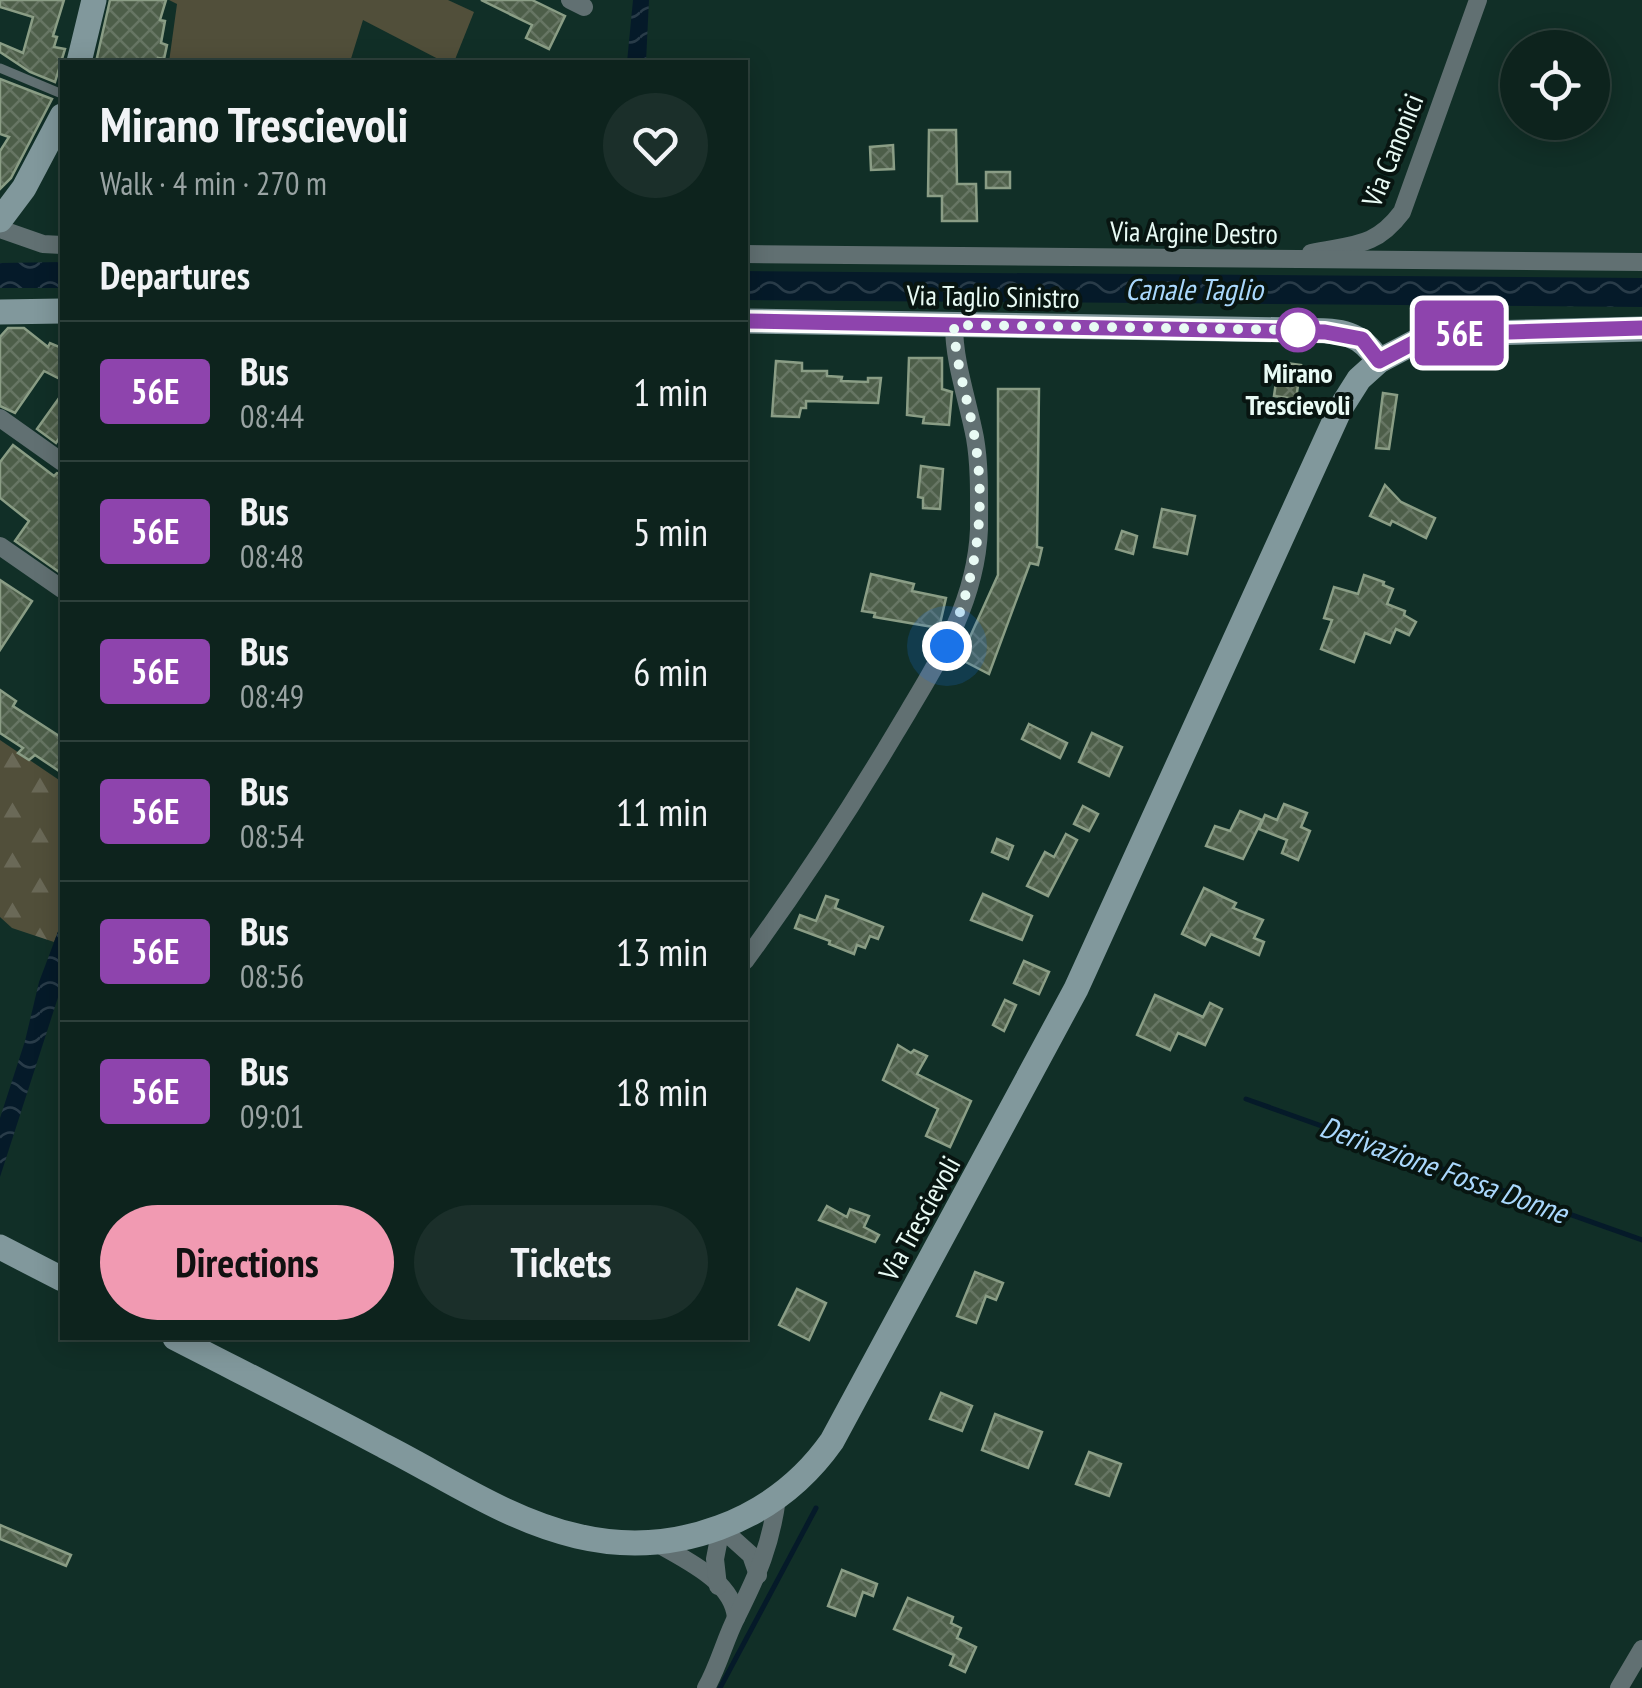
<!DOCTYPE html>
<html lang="en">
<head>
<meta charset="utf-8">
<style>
  :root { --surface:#0d231d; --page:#1b2f2a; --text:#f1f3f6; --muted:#9aa4a4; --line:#2d403b; --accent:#f19ab2 }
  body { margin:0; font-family:"PT Sans Narrow",sans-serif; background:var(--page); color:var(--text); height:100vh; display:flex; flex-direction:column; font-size:38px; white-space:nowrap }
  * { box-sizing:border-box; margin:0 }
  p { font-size:32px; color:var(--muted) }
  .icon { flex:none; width:55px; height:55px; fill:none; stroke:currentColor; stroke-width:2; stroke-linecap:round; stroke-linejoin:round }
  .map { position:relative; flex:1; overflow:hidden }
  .side { position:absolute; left:60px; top:60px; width:688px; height:1280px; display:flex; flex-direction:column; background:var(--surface); border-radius:0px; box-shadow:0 5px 25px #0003,0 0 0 2px var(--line) }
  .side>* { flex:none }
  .badge { padding:0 20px; border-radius:8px; font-size:35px; line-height:65px }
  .tools { position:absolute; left:1500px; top:30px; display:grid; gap:20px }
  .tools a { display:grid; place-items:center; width:110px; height:110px; border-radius:50%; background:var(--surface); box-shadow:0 5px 25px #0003,0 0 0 2px var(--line); font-size:50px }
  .you { position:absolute; width:50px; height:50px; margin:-25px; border:8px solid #fff; border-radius:50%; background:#1a73e8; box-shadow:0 0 0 15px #1a73e833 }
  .map>.badge { position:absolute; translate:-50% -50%; box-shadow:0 0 0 5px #fff }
  h2 { padding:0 40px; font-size:38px; line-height:90px }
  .round { display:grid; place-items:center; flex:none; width:105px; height:105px; border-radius:52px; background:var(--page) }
  .headline { display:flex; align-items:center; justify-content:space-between; height:170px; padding:0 40px }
  h1 { font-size:48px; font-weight:800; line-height:75px }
  .primary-button { display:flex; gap:20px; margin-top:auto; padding:20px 40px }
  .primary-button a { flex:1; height:115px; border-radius:60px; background:var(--accent); color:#111; font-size:40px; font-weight:800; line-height:115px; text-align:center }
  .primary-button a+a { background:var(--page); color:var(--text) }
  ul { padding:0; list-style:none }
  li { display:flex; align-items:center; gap:30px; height:140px; padding:0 40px; border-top:2px solid var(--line) }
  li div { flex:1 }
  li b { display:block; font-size:38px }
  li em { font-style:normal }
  li .badge { min-width:110px; font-weight:700; text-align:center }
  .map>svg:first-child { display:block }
  .forest { fill:url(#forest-firs) }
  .pitch { fill:#514f3a }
  .water { fill:url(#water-waves) }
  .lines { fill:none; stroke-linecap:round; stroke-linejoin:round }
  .stream { stroke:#051a29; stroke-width:5 }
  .building { fill:url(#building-cross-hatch); stroke:#8a9d85; stroke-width:2.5 }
  .lane { stroke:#617072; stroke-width:9 }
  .street { stroke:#617072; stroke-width:18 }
  .secondary { stroke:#81989c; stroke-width:25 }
  .line-casing { stroke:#fff; stroke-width:22 }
  .line { stroke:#8e44ad; stroke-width:15 }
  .walk { stroke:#e8faf4; stroke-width:10; stroke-dasharray:0 18 }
  .stop-dot { fill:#fff; stroke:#8e44ad; stroke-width:5 }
  .labels { text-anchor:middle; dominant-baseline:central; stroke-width:8; stroke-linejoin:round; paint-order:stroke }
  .street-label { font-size:28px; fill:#e8faf4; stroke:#081511 }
  .stop-label { font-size:28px; font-weight:bold; fill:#e8faf4; stroke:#081511 }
  .water-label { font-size:30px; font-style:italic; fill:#aad8fd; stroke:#081511 }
</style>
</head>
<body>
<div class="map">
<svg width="1642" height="1688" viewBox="0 0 1642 1688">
  <defs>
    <pattern id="forest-firs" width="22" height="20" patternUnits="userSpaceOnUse" patternTransform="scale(2.5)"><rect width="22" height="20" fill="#514f3a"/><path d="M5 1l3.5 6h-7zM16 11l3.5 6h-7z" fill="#6a6957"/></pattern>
    <pattern id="water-waves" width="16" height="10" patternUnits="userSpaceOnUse" patternTransform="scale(2.5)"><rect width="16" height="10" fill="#051a29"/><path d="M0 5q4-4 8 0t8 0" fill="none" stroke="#293c49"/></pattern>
    <pattern id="building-cross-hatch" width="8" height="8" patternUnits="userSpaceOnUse" patternTransform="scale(2.5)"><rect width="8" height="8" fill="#4d5e49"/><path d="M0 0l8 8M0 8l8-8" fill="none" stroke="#677664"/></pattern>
  </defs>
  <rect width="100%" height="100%" fill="#112f27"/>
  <path class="forest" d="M0,740L62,782V921L54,942L12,928L0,917Z"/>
  <path class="pitch" d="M169,0H448L474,12L454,62H444L363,20L350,62H169L177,4Z"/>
  <g class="water">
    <path d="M633,0H649L646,62H627Z"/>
    <path d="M62,262V288H0V263Z"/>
    <path d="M745,271L1642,278V307L745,300Z"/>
    <path d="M62,921V985L0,1177V1118L25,1041L39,982Z"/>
  </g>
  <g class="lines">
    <g class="stream">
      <path d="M1246,1099L1642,1240"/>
      <path d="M720,1688L816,1508"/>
    </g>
  </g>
  <g class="building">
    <path d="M0,0H64L53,36L57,37L54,47L65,49L55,82L30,72L0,52V43L23,53L33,17L0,7Z"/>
    <path d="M110,0H166L160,20L165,21L161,43L167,45L164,59L158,58L157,62H96Z"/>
    <path d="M481,0H532L565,16L549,49L526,38L532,25Z"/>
    <path d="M0,79L52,99L11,178L0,189V151L9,137L0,134Z"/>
    <path d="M929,130H956L957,184H976L977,221H942V196H928Z"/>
    <path d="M893,145L894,169L871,170L870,147Z"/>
    <rect x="986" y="172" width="24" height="16"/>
    <path d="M8,328H24L48,347L50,343L62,348V380L44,371L15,413L0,406V337Z"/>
    <path d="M909,358H942V389L952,392L949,425L923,423L924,417L907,415Z"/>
    <path d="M776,361L802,363V371H827V376L842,377L841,381L868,382V378H881L878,403L806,401V408H801L799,417L772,416Z"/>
    <path d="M1279,362L1301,365L1296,399L1274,396Z"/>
    <path d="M998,389H1039L1037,547L1042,548L1038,565L1030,563L989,674L960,659L998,575Z"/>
    <path d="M1383,393L1397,395L1389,449L1376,448Z"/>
    <path d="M62,394V434L56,443L37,429Z"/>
    <path d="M13,445L54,476L57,473L62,474V574L15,541L29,521L0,498V462Z"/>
    <path d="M921,466L943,469L940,509L923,508V498L918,497Z"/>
    <path d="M1385,485L1401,502L1435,518L1426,538L1392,521L1390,525L1370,516Z"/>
    <path d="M1162,509L1195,516L1187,554L1154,547Z"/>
    <path d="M1122,531L1137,536L1133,554L1116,549Z"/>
    <path d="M871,574L914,584L912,591L946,598L939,628L874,617L875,613L862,611Z"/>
    <path d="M1364,575L1384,582L1383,585L1393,589L1387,604L1405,611L1404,615L1416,622L1409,635L1396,629L1390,643L1365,633L1354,662L1321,649L1332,620L1324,618L1334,587L1358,594Z"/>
    <path d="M0,580L32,601L0,650Z"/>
    <path d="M0,690L16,701L13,706L62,738V773L35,755L29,760L18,753L23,748L0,733Z"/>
    <path d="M1029,724L1067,743L1060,758L1022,739Z"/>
    <path d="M1092,733L1122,747L1109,776L1079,762Z"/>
    <path d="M1284,804L1307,813L1301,827L1310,831L1298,860L1282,853L1287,840L1259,829L1265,815L1277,820Z"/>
    <path d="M1083,806L1098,814L1089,831L1074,824Z"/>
    <path d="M1240,811L1262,820L1243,859L1206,846L1215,826L1230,831Z"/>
    <path d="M1066,834L1077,840L1048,896L1027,886L1045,852L1054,857Z"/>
    <path d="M997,839L1013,846L1008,859L992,852Z"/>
    <path d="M1204,888L1236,903L1233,908L1263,920L1254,938L1264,942L1259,955L1211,934L1205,945L1182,934Z"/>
    <path d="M983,894L1032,916L1022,940L971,920Z"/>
    <path d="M826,896L838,900L835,908L883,927L878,939L870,936L865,948L857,945L854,954L829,944L830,941L795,928L800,915L816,921Z"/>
    <path d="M1024,961L1049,972L1039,994L1014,983Z"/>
    <path d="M1155,995L1203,1017L1210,1003L1222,1009L1205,1045L1178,1033L1170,1050L1137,1035Z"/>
    <path d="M1005,1000L1016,1005L1004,1031L993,1025Z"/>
    <path d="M898,1045L911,1053L914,1050L927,1056L917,1074L971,1101L950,1147L926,1136L938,1109L883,1080Z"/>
    <path d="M827,1206L847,1217L850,1209L869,1216L864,1227L879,1235L875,1242L819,1220Z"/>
    <path d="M975,1272L1003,1283L996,1300L986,1296L976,1323L957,1316Z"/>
    <path d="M797,1289L826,1303L809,1340L779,1325Z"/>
    <path d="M941,1393L972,1406L962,1431L930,1419Z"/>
    <path d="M995,1414L1042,1432L1028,1468L982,1450Z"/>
    <path d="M1089,1452L1121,1464L1109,1496L1076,1484Z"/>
    <path d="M0,1525L71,1555L66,1566L0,1539Z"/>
    <path d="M842,1570L877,1584L873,1596L863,1592L855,1616L828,1606Z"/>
    <path d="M908,1598L953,1617L951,1623L961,1628L957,1638L976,1647L965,1672L950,1665L954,1655L894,1629Z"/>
  </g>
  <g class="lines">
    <path class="lane" d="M0,68L62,94"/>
    <g class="street">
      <path d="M570,0L584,7"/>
      <path d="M0,229L43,244L62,245"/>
      <path d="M1311,253C1353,244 1375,248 1402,212L1478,0"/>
      <path d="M745,254L1642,262"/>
      <path d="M0,418L62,462"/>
      <path d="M0,546L62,589"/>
      <path d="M745,961C799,887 849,811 896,732C934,668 976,606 979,529C979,499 980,467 975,438C968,401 954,363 954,325"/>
      <path d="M655,1542C683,1559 733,1580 736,1618"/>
      <path d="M718,1586L715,1559L721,1528L751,1555L758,1575"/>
      <path d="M706,1688C719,1665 725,1639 737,1616C758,1574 771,1545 777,1498"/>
      <path d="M1619,1688L1642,1649"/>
    </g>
    <g class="secondary">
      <path d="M79,62L94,0"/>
      <path d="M0,220L24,188L62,116"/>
      <path d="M0,312L62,311"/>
      <path d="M745,321L1293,330C1331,332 1356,325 1379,361"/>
      <path d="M0,1247L62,1279"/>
      <path d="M175,1338C245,1374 315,1409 384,1446C447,1478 508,1520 577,1536C674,1559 775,1522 832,1441L1076,989L1340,409L1359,379L1379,361L1419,340L1443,334L1642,329"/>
    </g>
  </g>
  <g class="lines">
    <defs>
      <path id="line" d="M745,321L1325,332L1362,339L1379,361L1419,340L1443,334L1642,328"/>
    </defs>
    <use href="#line" class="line-casing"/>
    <use href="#line" class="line"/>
    <path class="walk" d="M947,646C976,578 987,514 975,440C969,402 955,364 954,325L1298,330"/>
  </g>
  <circle class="stop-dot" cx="1298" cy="330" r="20"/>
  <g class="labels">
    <g class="street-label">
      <text transform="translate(1392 150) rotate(-68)">Via Canonici</text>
      <text transform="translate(1194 232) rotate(1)">Via Argine Destro</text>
      <text transform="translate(993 296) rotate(1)">Via Taglio Sinistro</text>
      <text transform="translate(919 1218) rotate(-61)">Via Trescievoli</text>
    </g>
    <g class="stop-label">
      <text x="1298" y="372">Mirano<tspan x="1298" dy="32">Trescievoli</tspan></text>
    </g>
    <g class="water-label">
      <text x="1194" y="288">Canale Taglio</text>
      <text transform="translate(1444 1169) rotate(20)">Derivazione Fossa Donne</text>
    </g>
  </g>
</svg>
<div class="tools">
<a><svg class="icon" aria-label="locate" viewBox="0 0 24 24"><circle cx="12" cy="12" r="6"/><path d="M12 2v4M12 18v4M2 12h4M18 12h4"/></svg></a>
</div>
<div class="you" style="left:947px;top:646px"></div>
<b class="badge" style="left:1459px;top:333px;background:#8e44ad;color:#fff">56E</b>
<section class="side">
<div class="headline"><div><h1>Mirano Trescievoli</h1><p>Walk · 4 min · 270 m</p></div><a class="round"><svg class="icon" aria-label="heart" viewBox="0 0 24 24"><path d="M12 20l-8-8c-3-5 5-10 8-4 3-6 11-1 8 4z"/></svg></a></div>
<h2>Departures</h2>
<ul>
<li><span class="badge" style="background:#8e44ad;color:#fff">56E</span><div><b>Bus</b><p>08:44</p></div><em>1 min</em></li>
<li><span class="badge" style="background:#8e44ad;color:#fff">56E</span><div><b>Bus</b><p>08:48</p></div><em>5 min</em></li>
<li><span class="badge" style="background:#8e44ad;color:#fff">56E</span><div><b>Bus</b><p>08:49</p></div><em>6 min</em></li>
<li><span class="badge" style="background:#8e44ad;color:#fff">56E</span><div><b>Bus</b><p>08:54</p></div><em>11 min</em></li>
<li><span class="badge" style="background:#8e44ad;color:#fff">56E</span><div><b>Bus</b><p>08:56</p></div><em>13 min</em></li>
<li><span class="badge" style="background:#8e44ad;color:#fff">56E</span><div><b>Bus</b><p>09:01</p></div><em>18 min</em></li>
</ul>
<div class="primary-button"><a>Directions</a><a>Tickets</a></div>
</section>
</div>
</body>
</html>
